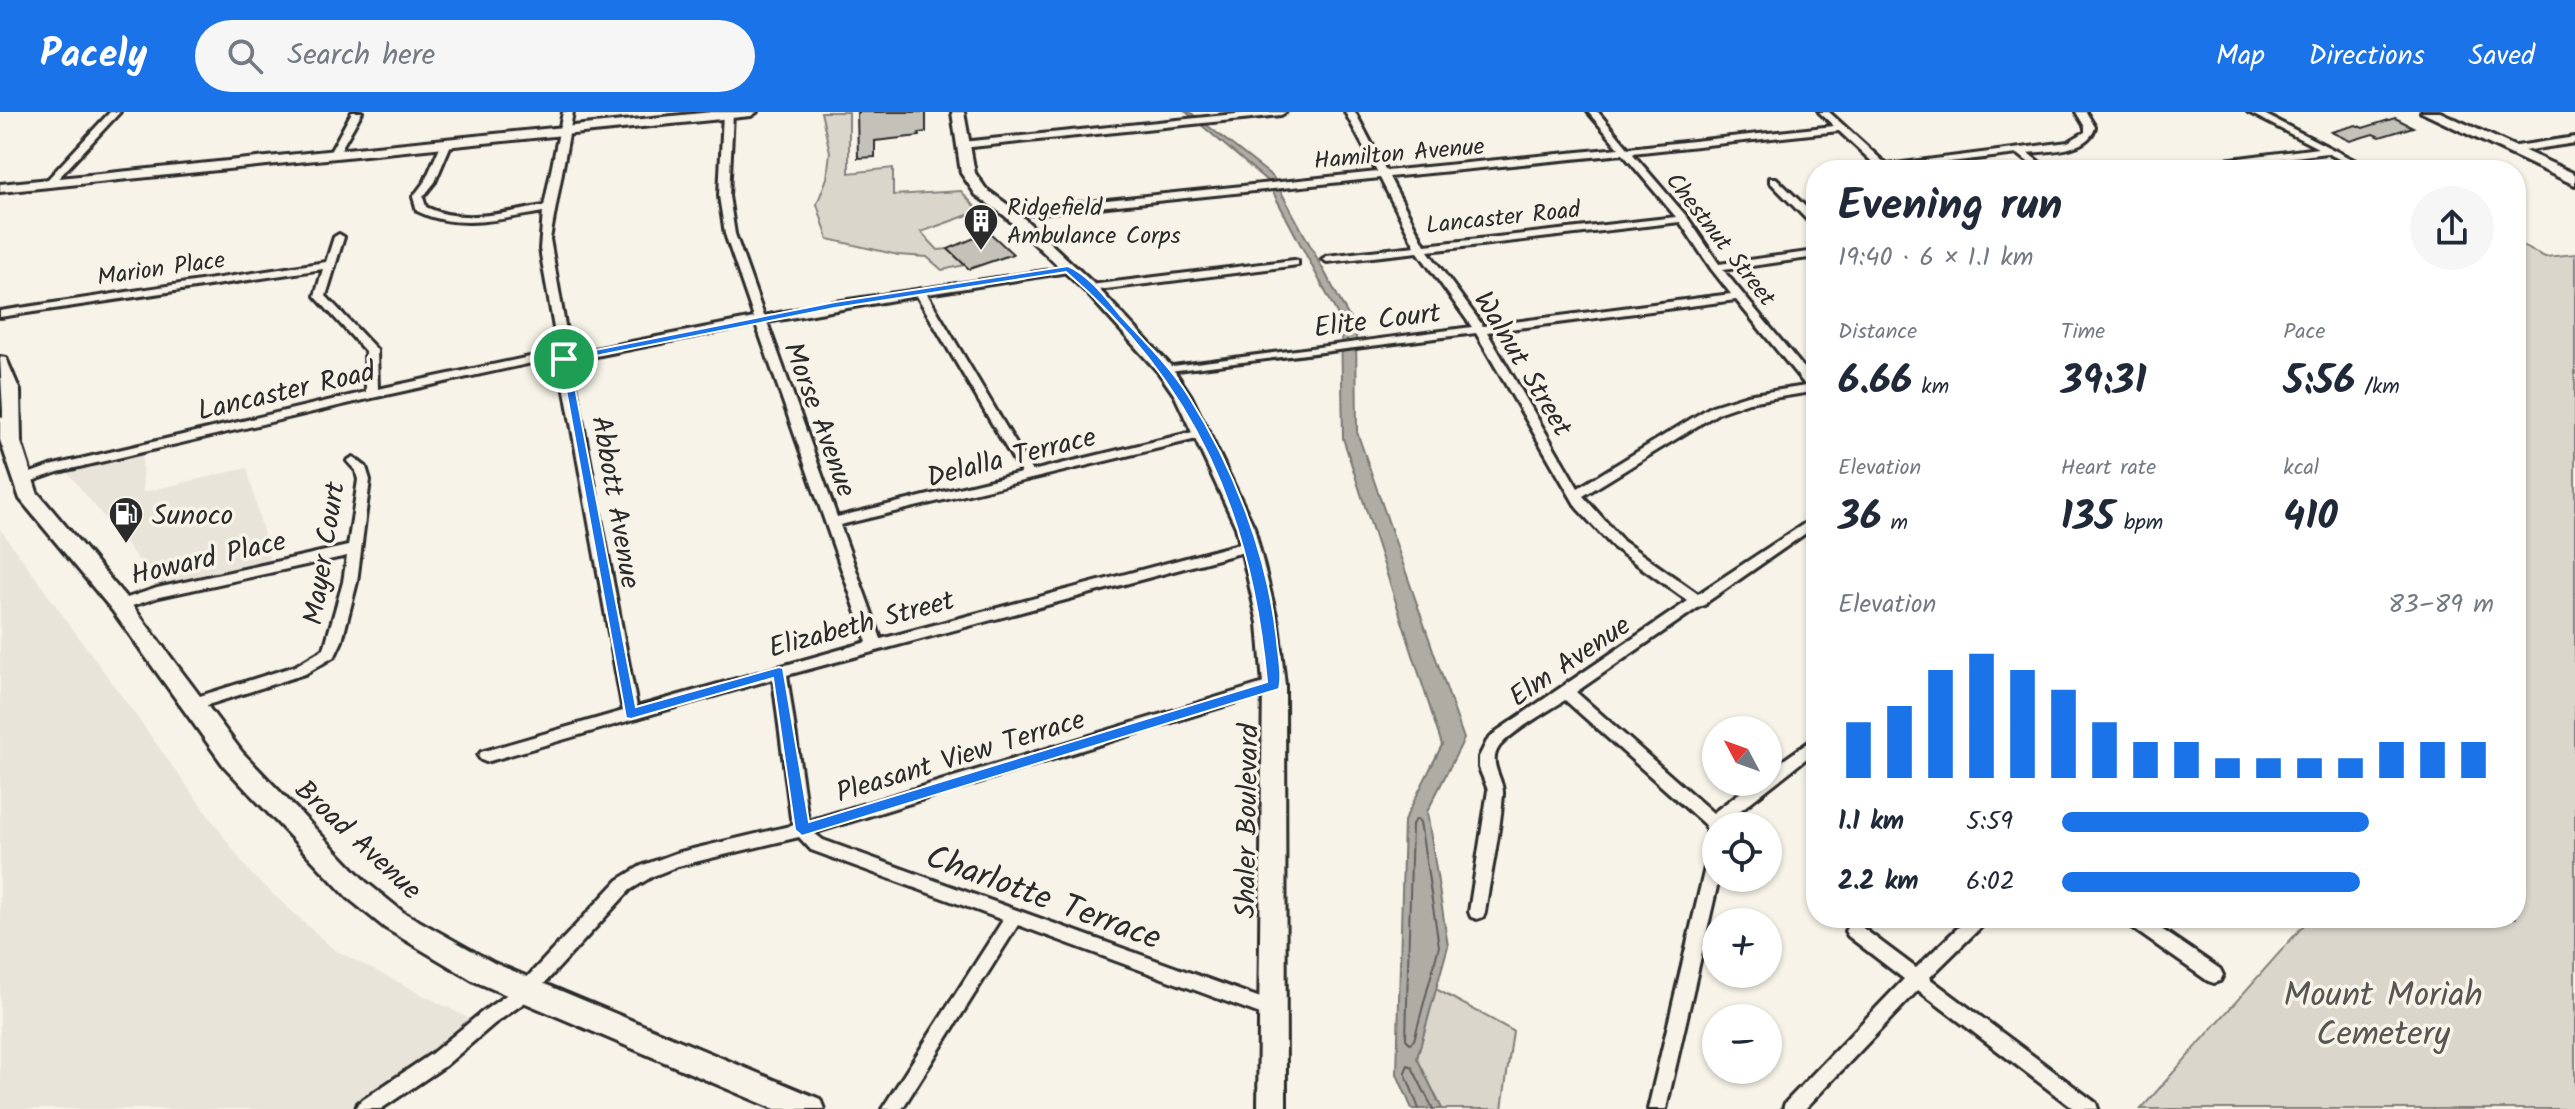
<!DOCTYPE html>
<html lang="en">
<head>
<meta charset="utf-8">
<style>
	:root { --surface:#fff; --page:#f6f6f7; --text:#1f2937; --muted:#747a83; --accent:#1a73e8 }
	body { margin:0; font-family:Kalam,sans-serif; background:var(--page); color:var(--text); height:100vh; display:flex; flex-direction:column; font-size:30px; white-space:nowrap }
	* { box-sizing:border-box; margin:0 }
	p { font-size:26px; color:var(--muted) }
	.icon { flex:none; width:44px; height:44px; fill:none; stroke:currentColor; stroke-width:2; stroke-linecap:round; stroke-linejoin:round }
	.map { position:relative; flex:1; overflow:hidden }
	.panel { position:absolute; left:1806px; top:48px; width:720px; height:768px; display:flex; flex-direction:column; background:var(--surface); border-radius:32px; box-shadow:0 2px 6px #0004 }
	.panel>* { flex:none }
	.needle { width:52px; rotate:311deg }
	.tools { position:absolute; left:1702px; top:604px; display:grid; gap:16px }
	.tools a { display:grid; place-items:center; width:80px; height:80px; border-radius:50%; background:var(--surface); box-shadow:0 2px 6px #0004; font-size:40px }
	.pin { position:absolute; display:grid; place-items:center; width:68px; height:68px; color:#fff; margin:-34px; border:4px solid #fff; border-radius:50%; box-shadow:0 2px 8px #0007 }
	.round { display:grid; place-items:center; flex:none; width:84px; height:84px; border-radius:42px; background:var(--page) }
	.head { display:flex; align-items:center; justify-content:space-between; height:136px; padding:0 32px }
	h1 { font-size:44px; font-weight:700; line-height:60px }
	.stats { display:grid; grid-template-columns:repeat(3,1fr); gap:12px; height:136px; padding:8px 32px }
	.stats div { display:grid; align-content:center }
	.stats b { font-size:40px; font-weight:700 }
	.stats small { font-size:22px; font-weight:400 }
	.stats p { font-size:22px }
	.chart { height:224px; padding:16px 32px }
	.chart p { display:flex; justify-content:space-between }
	.chart svg { width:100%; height:144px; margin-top:8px; stroke:var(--accent); stroke-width:6 }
	ul { padding:0 32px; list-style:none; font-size:26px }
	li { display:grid; grid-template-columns:128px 96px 1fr; align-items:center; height:60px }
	li i { height:20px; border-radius:10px; background:var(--accent) }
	header { display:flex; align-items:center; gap:48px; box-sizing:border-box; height:112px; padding:0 40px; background:var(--accent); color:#fff }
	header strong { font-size:38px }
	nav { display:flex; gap:44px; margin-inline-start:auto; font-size:28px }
	.search { width:560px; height:72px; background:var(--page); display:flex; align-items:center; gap:20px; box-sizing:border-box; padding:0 28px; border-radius:44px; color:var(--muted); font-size:30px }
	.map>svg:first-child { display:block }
	.built { fill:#e8e4da }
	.green { fill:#dad6cc; stroke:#82807c; stroke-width:2 }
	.water { fill:#afaca4; stroke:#7a7874; stroke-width:2 }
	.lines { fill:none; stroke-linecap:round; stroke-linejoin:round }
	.shore { stroke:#605f5b; stroke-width:2 }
	.building { fill:#c4c1b9; stroke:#2b2b2b; stroke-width:2 }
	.street-casing { stroke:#2b2b2b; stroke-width:6 }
	.secondary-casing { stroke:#2b2b2b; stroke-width:6 }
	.primary-casing { stroke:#2b2b2b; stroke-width:6 }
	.street { fill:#f7f3e8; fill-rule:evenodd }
	.secondary { fill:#f7f3e8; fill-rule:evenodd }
	.primary { fill:#f7f3e8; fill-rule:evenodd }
	.route { fill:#1a73e8; stroke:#fff; stroke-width:2; fill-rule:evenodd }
	.labels { text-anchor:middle; stroke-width:7; stroke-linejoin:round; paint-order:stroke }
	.far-street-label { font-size:24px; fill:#2b2b2b; stroke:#f7f3e8 }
	.far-poi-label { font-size:24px; fill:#2b2b2b; stroke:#f7f3e8; text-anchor:start }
	.street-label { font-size:28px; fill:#2b2b2b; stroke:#f7f3e8 }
	.poi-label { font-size:28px; fill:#2b2b2b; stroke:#f7f3e8; text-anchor:start }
	.near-street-label { font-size:34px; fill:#2b2b2b; stroke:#f7f3e8 }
	.near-park-label { font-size:34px; fill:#575653; stroke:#f7f3e8 }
</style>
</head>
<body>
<header>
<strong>Pacely</strong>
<div class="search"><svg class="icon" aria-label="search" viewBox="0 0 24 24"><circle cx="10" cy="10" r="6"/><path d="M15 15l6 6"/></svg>Search here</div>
<nav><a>Map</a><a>Directions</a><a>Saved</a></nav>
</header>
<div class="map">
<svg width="2575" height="997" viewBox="0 0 2575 997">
	<rect width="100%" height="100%" fill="#f7f3e8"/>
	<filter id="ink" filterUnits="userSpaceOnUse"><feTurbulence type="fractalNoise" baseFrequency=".0125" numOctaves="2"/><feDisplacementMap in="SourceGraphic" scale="16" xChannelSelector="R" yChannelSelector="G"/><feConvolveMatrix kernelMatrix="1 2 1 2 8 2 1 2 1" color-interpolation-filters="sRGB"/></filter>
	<g filter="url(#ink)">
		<g class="built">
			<polygon points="142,336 143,380 247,356 272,456 166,482 69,362 68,353"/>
			<polygon points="0,417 251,762 333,837 476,910 371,979 382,997 0,997"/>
		</g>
		<g class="green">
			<polygon points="821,0 849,0 849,61 893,56 893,83 961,79 979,99 921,120 938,138 948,137 965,153 942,158 927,145 898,143 828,127 817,92 827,66 830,40"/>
			<polygon points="2516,131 2545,145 2575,142 2575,997 2141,997 2310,806 2516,806"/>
			<polygon points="1436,877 1513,919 1502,997 1442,997 1417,946"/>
		</g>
		<polygon class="water" points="1186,0 1190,0 1273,65 1356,218 1357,320 1464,627 1427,700 1448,834 1417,946 1442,997 1412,997 1397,962 1404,709 1442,633 1343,326 1341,209 1267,69"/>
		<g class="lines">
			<g class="shore">
				<polygon points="1417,707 1420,710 1439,834 1414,928 1410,931 1406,927 1412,712"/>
				<polyline points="1419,997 1405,960 1408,953 1412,955 1433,997"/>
			</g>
		</g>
		<g class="building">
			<polygon points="857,0 926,0 926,20 919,21 920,24 875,29 875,45 858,46"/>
			<polygon points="2395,6 2413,15 2380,25 2373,22 2350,29 2331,20 2356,13 2363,16"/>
			<polygon points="989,120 1013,142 969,157 948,137"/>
		</g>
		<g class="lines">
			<defs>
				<g id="street">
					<polygon points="110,0 120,0 53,72 47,72 47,68"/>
					<polygon points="352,0 362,0 338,42 332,42 330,40"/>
					<path d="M 563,0 L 573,0 L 550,127 L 570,242 L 754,206 L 725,122 L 719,84 L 723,0 L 733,0 L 729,84 L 735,122 L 764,204 L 835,190 L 1072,155 L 1073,157 L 1068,160 L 927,182 L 1032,359 L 1201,318 L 1205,319 L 1207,322 L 1205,325 L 840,413 L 881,527 L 1250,429 L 1255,431 L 1257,434 L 1255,437 L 787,563 L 808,709 L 1274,568 L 1279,569 L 1281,573 L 1279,577 L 814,721 L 823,728 L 1277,892 L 1280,898 L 1277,904 L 1271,906 L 1018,813 L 902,997 L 882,997 L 1003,808 L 811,738 L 799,725 L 678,754 L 653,764 L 630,778 L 531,886 L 494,912 L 445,954 L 381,997 L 356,997 L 358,991 L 431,942 L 482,900 L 519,874 L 618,768 L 641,754 L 676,741 L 794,713 L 791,706 L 773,567 L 486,650 L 481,648 L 478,644 L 481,640 L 623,599 L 559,245 L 372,286 L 58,360 L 21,373 L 17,372 L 15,369 L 17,366 L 50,354 L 366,280 L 365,239 L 315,184 L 323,157 L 0,205 L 0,199 L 326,150 L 334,125 L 339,122 L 344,125 L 326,184 L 377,238 L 378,277 L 558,239 L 540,137 L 543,100 C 501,107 457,119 417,99 L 413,85 L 425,69 L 442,30 L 447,27 L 452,30 L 435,70 L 423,85 L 426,95 C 462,113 506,100 544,94 ZM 917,184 L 1021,361 L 837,405 L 767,210 ZM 756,212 L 867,530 L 637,595 L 571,249 Z"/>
					<polygon points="1255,0 1286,0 1281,3 962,36 957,33 962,30"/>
					<path d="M 1345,0 L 1355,0 L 1386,59 L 1619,36 L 1588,0 L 1598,0 L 1628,36 L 1834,14 L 1819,0 L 1829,0 L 1887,53 L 2068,30 L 2085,20 L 2085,15 L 2076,0 L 2086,0 L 2095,15 C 2089,40 2048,39 2028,41 L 2049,58 L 2038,58 L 2018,42 L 1881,58 L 1839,19 L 1632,41 L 1687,105 L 1719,152 L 1816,139 L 1816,145 L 1723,158 L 1816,271 L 1816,283 L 1811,280 L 1749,290 L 1720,300 L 1583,384 L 1623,429 L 1698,482 L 1816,404 L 1816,414 L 1707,490 L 1705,493 L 1699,495 L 1576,580 L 1713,701 L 1754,670 L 1768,670 L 1768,659 L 1816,625 L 1816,639 L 1724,711 L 1725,714 L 1716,714 L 1715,726 L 1709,724 L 1705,713 L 1565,588 C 1548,599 1511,620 1499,635 C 1487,652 1504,666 1503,682 C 1500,722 1491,761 1485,800 L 1483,805 L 1477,807 L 1471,805 L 1469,800 L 1488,678 L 1479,656 L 1479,645 L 1487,629 L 1497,619 L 1688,489 L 1613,435 L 1577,396 L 1476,221 L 1161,260 L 1159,258 L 1165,255 L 1472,215 L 1418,140 L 1327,150 L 1322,147 L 1327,144 L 1415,134 L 1380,66 L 1010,104 L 1005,101 L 1010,98 L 1377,60 ZM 1623,42 L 1676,105 L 1425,133 L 1389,65 ZM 1680,110 L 1712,158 L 1731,182 L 1483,214 L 1428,139 ZM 1736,188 L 1806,274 L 1747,283 L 1712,294 L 1578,376 L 1487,220 Z"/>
					<polygon points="2248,0 2260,0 2373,58 2361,58 2327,41 2191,58 2163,58 2168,55 2318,36"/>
					<polygon points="2575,25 2575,31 2510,41 2505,38 2510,35"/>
					<polygon points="1770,66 1776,66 1816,105 1816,114 1812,113 1770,70"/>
					<polygon points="1294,148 1298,149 1298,153 1090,179 1085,176 1090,173"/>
					<polygon points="353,345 366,355 370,368 357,470 342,529 335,544 305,562 192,598 187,596 185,592 187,588 295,554 324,537 343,470 347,444 159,485 120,498 113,493 115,490 157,476 348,434 358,368 356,359 347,349"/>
					<polygon points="1716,736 1716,766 1719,766 1666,997 1648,997 1708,743 1710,738"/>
					<polygon points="1968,806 1988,806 1985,811 1929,866 2096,991 2098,997 2074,997 1918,878 1805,997 1783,997 1785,991 1904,867 1848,824 1845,819 1848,814 1854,812 1860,814 1916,856"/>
					<polygon points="2122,806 2145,806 2220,857 2223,863 2220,869 2214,871 2208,869 2125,811"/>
				</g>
				<g id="secondary">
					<polygon points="712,0 757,0 751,4 0,80 0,72"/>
					<polygon points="952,0 964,0 975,61 986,77 1015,98 1095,173 1171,254 1191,284 1254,415 1278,511 1285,573 1286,997 1258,997 1263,573 1258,511 1236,415 1175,284 1159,261 1085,179 1005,104 976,83 961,61"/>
				</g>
				<g id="primary">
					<polygon points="2421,0 2440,0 2575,62 2575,73"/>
					<polygon points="0,245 6,246 20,279 21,330 37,380 128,488 242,640 366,770 403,800 494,851 820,987 824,997 775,997 474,869 385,816 348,786 224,654 112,498 20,387 0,328 0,305 3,306 3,299"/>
				</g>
			</defs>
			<use href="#street" class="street-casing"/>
			<use href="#secondary" class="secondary-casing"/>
			<use href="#primary" class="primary-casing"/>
			<use href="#street" class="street"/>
			<use href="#secondary" class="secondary"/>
			<use href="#primary" class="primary"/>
		</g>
	</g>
	<path class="route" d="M 1068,154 C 1089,163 1106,186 1121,204 C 1144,229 1170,254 1188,283 C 1234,356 1268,443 1277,529 C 1278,543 1283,563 1279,577 L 802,724 L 795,718 L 773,566 L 631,607 L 626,606 L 560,245 L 835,190 ZM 1066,160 C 1195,271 1252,404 1267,570 L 809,710 L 783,556 L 779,555 L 636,595 L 570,249 L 835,196 Z"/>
	<defs>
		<symbol id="building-pin" viewBox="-11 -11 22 30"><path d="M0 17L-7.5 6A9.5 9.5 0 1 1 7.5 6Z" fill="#2b2b2b" stroke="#f7f3e8"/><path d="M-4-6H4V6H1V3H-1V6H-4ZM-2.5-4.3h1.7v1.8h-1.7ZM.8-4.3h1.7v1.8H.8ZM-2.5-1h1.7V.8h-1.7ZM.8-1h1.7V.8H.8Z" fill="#fff"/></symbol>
		<symbol id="fuel-pin" viewBox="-11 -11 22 30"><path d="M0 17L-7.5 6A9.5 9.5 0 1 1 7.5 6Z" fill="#2b2b2b" stroke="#f7f3e8"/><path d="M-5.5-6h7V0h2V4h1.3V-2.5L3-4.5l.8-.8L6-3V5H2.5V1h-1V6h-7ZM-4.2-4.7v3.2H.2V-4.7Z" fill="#fff"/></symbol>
	</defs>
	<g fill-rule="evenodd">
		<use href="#building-pin" x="961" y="89" width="40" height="54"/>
		<use href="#fuel-pin" x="106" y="382" width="40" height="54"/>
	</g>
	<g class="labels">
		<g class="far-street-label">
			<text transform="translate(1399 41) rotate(-5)" y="8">Hamilton Avenue</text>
			<text transform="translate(1503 105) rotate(-6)" y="8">Lancaster Road</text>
			<text transform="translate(1721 127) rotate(52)" y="8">Chestnut Street</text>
			<text transform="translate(161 156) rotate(-8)" y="8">Marion Place</text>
		</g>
		<g class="far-poi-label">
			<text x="1007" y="103">Ridgefield<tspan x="1007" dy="28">Ambulance Corps</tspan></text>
		</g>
		<g class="street-label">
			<text transform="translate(1377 207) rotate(-7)" y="10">Elite Court</text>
			<text transform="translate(1524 251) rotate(59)" y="10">Walnut Street</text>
			<text transform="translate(286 278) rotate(-13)" y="10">Lancaster Road</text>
			<text transform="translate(821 307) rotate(70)" y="10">Morse Avenue</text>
			<text transform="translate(1011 344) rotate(-14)" y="10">Delalla Terrace</text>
			<text transform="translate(617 390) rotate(80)" y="10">Abbott Avenue</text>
			<text transform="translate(323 441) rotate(-81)" y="10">Mayer Court</text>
			<text transform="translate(208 445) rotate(-13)" y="10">Howard Place</text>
			<text transform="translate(861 511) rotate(-15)" y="10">Elizabeth Street</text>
			<text transform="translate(1569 548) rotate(-34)" y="10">Elm Avenue</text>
			<text transform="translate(960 643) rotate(-17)" y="10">Pleasant View Terrace</text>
			<text transform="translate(1246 709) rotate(-89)" y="10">Shaler Boulevard</text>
			<text transform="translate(359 727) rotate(43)" y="10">Broad Avenue</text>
		</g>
		<g class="poi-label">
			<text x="152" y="412">Sunoco</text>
		</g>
		<g class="near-street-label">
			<text transform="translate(1044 784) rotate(20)" y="12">Charlotte Terrace</text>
		</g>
		<g class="near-park-label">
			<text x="2383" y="894">Mount Moriah<tspan x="2383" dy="39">Cemetery</tspan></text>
		</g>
	</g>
</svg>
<div class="tools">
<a><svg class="needle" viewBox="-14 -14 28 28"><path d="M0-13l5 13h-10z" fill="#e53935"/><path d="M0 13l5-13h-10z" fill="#747a83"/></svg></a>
<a><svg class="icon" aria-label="locate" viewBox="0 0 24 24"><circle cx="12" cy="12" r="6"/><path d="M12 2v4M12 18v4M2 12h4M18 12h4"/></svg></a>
<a>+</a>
<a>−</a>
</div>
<div class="pin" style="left:564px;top:247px;background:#1e9e55"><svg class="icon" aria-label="arrive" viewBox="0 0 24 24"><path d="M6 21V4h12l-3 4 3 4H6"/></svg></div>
<section class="panel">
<div class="head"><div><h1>Evening run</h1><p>19:40 · 6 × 1.1 km</p></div><a class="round"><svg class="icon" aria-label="share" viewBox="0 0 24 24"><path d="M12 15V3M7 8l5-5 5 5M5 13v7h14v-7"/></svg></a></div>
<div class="stats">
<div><p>Distance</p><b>6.66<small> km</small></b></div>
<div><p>Time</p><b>39:31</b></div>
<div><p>Pace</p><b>5:56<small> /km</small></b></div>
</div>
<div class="stats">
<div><p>Elevation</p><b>36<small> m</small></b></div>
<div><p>Heart rate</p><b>135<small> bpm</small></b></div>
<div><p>kcal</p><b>410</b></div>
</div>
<div class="chart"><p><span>Elevation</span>83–89 m</p>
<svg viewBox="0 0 160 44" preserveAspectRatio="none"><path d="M5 44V27M15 44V22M25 44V11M35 44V6M45 44V11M55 44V17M65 44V27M75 44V33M85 44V33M95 44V38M105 44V38M115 44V38M125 44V38M135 44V33M145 44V33M155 44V33"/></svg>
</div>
<ul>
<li><b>1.1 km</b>5:59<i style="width:71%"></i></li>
<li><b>2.2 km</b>6:02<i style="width:69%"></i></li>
</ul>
</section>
</div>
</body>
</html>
